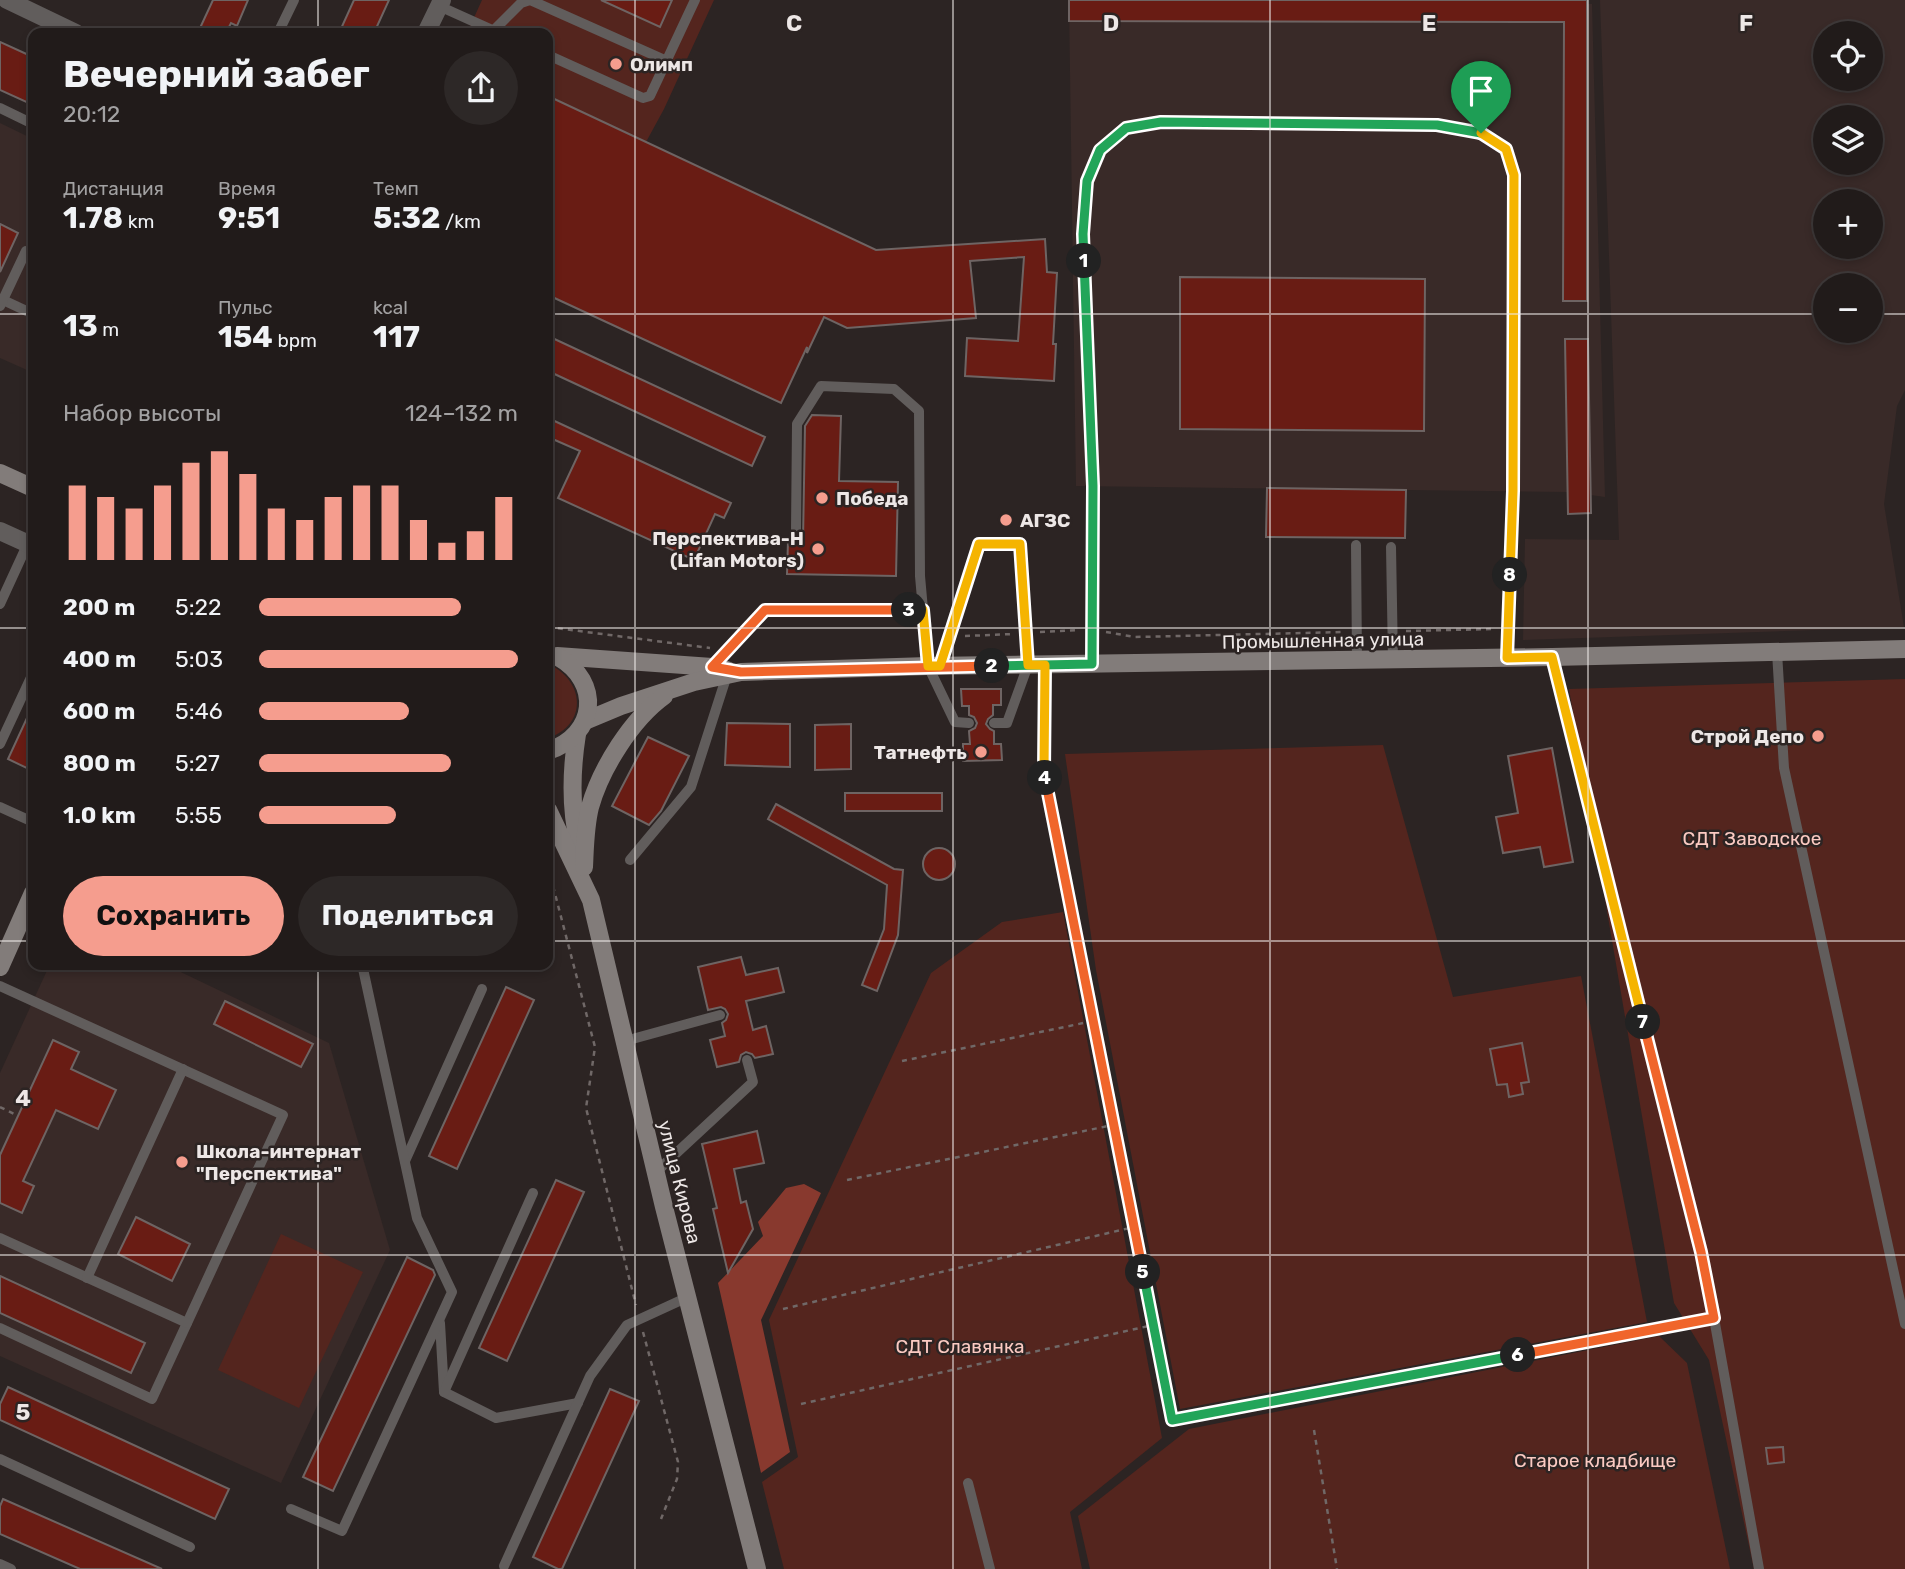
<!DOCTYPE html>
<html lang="ru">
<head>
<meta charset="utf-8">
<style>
	:root { --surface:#211b1a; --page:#2d2827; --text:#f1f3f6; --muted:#a2a1a2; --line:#3e3939; --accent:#f59d8e }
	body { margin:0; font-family:Rubik,sans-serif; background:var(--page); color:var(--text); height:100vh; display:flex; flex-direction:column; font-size:26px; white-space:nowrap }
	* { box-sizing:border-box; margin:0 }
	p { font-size:23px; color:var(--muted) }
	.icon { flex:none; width:38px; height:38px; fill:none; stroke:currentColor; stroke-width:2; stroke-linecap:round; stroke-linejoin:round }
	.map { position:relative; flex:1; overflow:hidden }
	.side { position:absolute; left:28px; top:28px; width:525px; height:942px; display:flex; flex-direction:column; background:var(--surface); border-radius:14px; box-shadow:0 4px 10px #0003,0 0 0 2px var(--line) }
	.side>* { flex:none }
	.controls { position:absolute; left:1813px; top:21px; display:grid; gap:14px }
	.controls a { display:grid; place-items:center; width:70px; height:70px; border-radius:50%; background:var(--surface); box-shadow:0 4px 10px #0003,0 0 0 2px var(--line); font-size:35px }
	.pin { position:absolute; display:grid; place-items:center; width:60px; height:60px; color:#fff; margin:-72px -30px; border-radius:50% 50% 50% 0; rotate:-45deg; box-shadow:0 0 7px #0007 }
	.pin .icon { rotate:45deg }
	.km { position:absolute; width:35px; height:35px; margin:-18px; border-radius:50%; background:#222; color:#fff; font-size:19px; line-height:35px; text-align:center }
	.round { display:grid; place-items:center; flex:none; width:74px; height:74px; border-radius:37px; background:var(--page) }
	.summary { display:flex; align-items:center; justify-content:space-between; height:119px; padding:0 35px }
	h1 { font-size:38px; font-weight:700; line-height:52px }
	.metrics { display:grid; grid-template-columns:repeat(3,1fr); gap:10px; height:119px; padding:7px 35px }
	.metrics div { display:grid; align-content:center }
	.metrics b { font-size:30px; font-weight:700 }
	.metrics small { font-size:19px; font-weight:400 }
	.metrics p { font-size:19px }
	.chart { height:196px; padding:14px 35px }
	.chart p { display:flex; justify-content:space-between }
	.chart svg { width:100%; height:126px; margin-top:7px; stroke:var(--accent); stroke-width:6 }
	.primary-button { display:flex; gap:14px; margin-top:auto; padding:14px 35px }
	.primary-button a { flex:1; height:80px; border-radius:42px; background:var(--accent); color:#111; font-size:28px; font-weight:700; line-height:80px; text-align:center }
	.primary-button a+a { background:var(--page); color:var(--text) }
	ul { padding:0 35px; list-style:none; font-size:23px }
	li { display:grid; grid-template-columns:112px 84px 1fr; align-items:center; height:52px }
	li i { height:18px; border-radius:9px; background:var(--accent) }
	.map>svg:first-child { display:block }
	.built { fill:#392a28; fill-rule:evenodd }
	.green { fill:#54251e }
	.forest { fill:#88392e }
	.building { fill:#691c14; stroke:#6e6463; stroke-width:2 }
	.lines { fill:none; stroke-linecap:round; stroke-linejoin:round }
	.path { stroke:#706867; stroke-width:2.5; stroke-dasharray:5 5; stroke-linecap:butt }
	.service { stroke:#615d5c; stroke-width:10 }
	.minor { stroke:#615d5c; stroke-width:18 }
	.secondary { stroke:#827c7a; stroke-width:18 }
	.split-1-casing { stroke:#fff; stroke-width:14 }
	.split-2-casing { stroke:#fff; stroke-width:14 }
	.split-3-casing { stroke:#fff; stroke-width:14 }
	.split-4-casing { stroke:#fff; stroke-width:14 }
	.split-5-casing { stroke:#fff; stroke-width:14 }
	.split-6-casing { stroke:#fff; stroke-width:14 }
	.split-7-casing { stroke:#fff; stroke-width:14 }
	.split-8-casing { stroke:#fff; stroke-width:14 }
	.split-9-casing { stroke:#fff; stroke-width:14 }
	.split-1 { stroke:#22a559; stroke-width:9 }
	.split-2 { stroke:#22a559; stroke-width:9 }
	.split-3 { stroke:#f0652b; stroke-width:9 }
	.split-4 { stroke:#f5b400; stroke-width:9 }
	.split-5 { stroke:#f0652b; stroke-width:9 }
	.split-6 { stroke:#22a559; stroke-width:9 }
	.split-7 { stroke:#f0652b; stroke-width:9 }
	.split-8 { stroke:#f5b400; stroke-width:9 }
	.split-9 { stroke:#f5b400; stroke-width:9 }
	.grid { fill:none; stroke:#ede7e6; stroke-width:2; stroke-opacity:0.55 }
	.poi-dot { fill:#f59d8e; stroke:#2c2423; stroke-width:2.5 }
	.labels { text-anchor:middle; stroke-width:5; stroke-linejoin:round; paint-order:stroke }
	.poi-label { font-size:19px; font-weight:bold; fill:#ede7e6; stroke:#2c2423; text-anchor:start }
	.street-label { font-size:19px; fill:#ede7e6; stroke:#2c2423 }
	.park-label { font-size:19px; fill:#fbcac2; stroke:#2c2423 }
	.grid-label { font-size:23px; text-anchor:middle; font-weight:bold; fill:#ede7e6; stroke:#2c2423; stroke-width:5; stroke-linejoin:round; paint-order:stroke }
</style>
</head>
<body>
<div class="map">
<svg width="1905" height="1569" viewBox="0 0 1905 1569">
	<rect width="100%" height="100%" fill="#2c2423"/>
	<g class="built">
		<path d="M 1600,0 L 1905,0 L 1905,390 L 1897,406 L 1884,504 L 1904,627 L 1523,640 L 1525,539 L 1619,540 ZM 1825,33 L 1871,33 L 1871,79 L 1825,79 ZM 1825,117 L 1871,117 L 1871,163 L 1825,163 ZM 1871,201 L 1871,247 L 1825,247 L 1825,201 ZM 1825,285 L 1871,285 L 1871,331 L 1825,331 Z"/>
		<polygon points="1069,2 1592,4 1605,497 1568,492 1076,486"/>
		<polygon points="0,123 33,139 33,356 27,370 0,358"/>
		<polygon points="50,964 164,964 329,1043 390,1250 281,1483 0,1356 0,1073"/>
	</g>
	<g class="green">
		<polygon points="482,0 714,0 664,109 646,142 548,96 548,33 467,33"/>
		<path d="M 548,664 C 585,680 588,725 548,738 Z"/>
		<polygon points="1905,679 1905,1569 1754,1569 1709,1360 1674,1303 1569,689"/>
		<polygon points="1383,745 1453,997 1581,976 1647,1322 1180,1409 1096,970 1065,754"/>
		<polygon points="1063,912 1162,1438 1070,1512 1082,1569 784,1569 762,1482 798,1457 769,1320 931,973 1002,922"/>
		<polygon points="281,1234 363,1272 299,1408 218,1370"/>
		<polygon points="1659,1336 1687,1363 1730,1569 1090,1569 1078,1516 1189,1429"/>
	</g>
	<polygon class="forest" points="804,1184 821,1193 761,1320 790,1452 761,1473 718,1283 763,1236 758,1222 786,1188"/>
	<g class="building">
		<polygon points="213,0 248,0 237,26 231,23 226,33 212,33 200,28"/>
		<polygon points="354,0 389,0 374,33 339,33"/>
		<polygon points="601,0 672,0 660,27"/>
		<polygon points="1069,0 1587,0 1587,301 1563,301 1564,22 1069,21"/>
		<polygon points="0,42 33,57 33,105 0,90"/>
		<polygon points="548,96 876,250 1045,239 1047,272 1057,273 1053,344 1056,344 1054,381 965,376 967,338 1018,341 1024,257 970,261 976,318 847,328 824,317 807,353 807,347 781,403 548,295"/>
		<polygon points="0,224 18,233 0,272"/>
		<polygon points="1180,277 1425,279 1424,431 1180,429"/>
		<polygon points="548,336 765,437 752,466 548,371"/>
		<polygon points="1565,339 1588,339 1591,513 1568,514"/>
		<polygon points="812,415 841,416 839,481 898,482 896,576 787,574 788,541 803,541 805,426"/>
		<polygon points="548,418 731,503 724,518 715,514 694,560 558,498 580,451 548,437"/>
		<polygon points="1267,488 1406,490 1405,538 1266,537"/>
		<polygon points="961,689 1001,689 1001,705 993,705 993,715 988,719 986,724 990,729 994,731 994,744 1001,744 1002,760 963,761 963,744 970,744 969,731 975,728 977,723 974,717 969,715 969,706 962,706"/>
		<polygon points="33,705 33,771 8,759"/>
		<polygon points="727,723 790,724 790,767 725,765"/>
		<polygon points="851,724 851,769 815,770 815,725"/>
		<polygon points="648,737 689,756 661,811 649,825 612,806"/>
		<polygon points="1552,748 1573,862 1544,867 1540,847 1503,853 1496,817 1518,813 1508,756"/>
		<rect x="845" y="793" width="97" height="18"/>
		<polygon points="776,804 894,869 903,870 898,935 877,991 862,985 884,929 887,885 768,819"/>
		<circle cx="939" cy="864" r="16"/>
		<polygon points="741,957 746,975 778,968 784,992 746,1001 753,1030 766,1026 773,1054 755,1058 752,1054 746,1052 741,1055 739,1062 717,1067 710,1040 725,1036 722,1023 726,1020 728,1014 725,1009 721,1007 708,1010 698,967"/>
		<polygon points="506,987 534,1000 457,1169 429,1156"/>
		<polygon points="225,1001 313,1044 301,1067 214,1024"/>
		<polygon points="53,1040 79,1052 71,1069 116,1090 98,1129 56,1110 23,1181 34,1186 22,1213 0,1203 0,1155"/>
		<polygon points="1522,1043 1529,1082 1521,1083 1523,1094 1509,1097 1507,1084 1497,1085 1490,1049"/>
		<polygon points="757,1131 764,1163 734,1169 741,1203 746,1201 753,1229 728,1273 713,1209 717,1208 702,1144"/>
		<polygon points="556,1180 584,1192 507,1361 479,1348"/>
		<polygon points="136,1217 190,1244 172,1281 118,1254"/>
		<polygon points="407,1257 433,1270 435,1275 333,1491 303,1477"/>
		<polygon points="0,1276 145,1343 131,1373 0,1313"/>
		<polygon points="8,1387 229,1489 215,1519 0,1420 0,1404"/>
		<polygon points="610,1389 639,1401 562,1569 558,1569 533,1557"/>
		<polygon points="1783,1447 1784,1462 1768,1464 1766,1448"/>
		<polygon points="3,1499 162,1569 80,1569 0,1534 0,1506"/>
	</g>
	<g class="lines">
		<g class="path">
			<polyline points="548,627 710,648"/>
			<polyline points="1406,631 1494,629"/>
			<polyline points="1040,632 1078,630"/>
			<polyline points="1106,632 1135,637 1344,632"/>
			<polyline points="965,636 1014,634"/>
			<polyline points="1557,675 1701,1252 1711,1305"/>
			<polyline points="1045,682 1044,771 1172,1420 1700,1321"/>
			<polyline points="548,867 595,1047 586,1108 636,1305"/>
			<polyline points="902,1061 1093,1021"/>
			<polyline points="0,1107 18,1116"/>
			<polyline points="847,1180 1113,1125"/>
			<polyline points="783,1309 1134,1227"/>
			<polyline points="643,1332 678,1462 677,1479 661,1519"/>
			<polyline points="801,1404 1153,1325"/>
			<polyline points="1314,1430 1337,1569"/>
		</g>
		<g class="service">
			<polyline points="439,6 499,33"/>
			<polyline points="493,31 521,3 530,0 667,61"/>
			<polyline points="278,33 294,0"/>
			<polyline points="548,55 643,98 650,96 695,0"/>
			<polyline points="0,108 33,124"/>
			<polyline points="3,300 33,314"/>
			<polyline points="0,306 26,251"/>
			<polyline points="796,531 797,424 821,386 894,389 919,411 920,576 928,666 955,722 969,723"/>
			<polyline points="1356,545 1357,661"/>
			<polyline points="1391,547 1393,660"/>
			<polyline points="0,604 28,543"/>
			<polyline points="1777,652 1784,768 1905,1324"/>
			<polyline points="1092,664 1093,486 1083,234 1087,181 1100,150 1126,128 1161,122 1436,125 1481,133 1505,149 1514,175 1513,491 1507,658"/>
			<polyline points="940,666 979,544 1020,544 1028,665 1007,723 994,723"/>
			<polyline points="712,667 765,610 923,610"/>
			<polyline points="0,744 33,673"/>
			<polyline points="0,807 33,822"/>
			<polyline points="630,860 691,787 727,675"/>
			<polyline points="0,986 283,1115 152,1399 0,1328"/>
			<polyline points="625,1041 720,1015"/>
			<polyline points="405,1161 482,989"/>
			<polyline points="656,1172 753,1082 747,1060"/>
			<polyline points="0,1238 187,1323"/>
			<polyline points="87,1278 183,1069"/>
			<polyline points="1714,1318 1759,1569"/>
			<polyline points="440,1323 444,1392 496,1418 578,1403"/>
			<polyline points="444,1392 533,1193"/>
			<polyline points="0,1459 190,1547"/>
			<polyline points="968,1483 990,1569"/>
			<polyline points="291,1509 342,1531 452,1292 417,1218 362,964"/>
			<polyline points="0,1564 11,1569"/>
			<polyline points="504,1566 590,1376 627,1325 688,1297"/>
		</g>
		<g class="minor">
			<polyline points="7,0 76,33"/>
			<polyline points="426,33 442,0"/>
			<polyline points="0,531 33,546"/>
		</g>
		<g class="secondary">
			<polyline points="0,473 33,488"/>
			<polyline points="557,656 712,667 727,670"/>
			<polyline points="585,721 621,706 694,682 741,672 928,666 1552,657 1905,649"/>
			<path d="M 577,734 C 571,772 570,808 579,845"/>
			<path d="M 548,751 C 597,735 602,682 558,657"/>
			<polyline points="548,810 591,900 664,1207 757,1569"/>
			<path d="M 584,867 C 585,847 585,827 590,807 C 601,768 632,719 664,696"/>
			<polyline points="0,967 33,893"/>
		</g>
	</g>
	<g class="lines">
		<defs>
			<polyline id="split-1" points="1084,261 1083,234 1087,181 1100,150 1126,128 1161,122 1437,125 1481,133"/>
			<polyline id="split-2" points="992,666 1092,664 1093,486 1084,261"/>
			<polyline id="split-3" points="909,610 765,610 712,667 741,672 992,666"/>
			<polyline id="split-4" points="909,610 923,610 928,666 940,666 979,544 1020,544 1028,665 1045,665 1044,771 1045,778"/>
			<polyline id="split-5" points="1045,778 1143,1272"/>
			<polyline id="split-6" points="1143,1272 1172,1420 1518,1355"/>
			<polyline id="split-7" points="1518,1355 1714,1318 1701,1252 1643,1022"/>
			<polyline id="split-8" points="1510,575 1507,658 1552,657 1643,1022"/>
			<polyline id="split-9" points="1481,133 1506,149 1514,175 1513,491 1510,575"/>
		</defs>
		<use href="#split-1" class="split-1-casing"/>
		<use href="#split-2" class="split-2-casing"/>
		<use href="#split-3" class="split-3-casing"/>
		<use href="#split-4" class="split-4-casing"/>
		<use href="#split-5" class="split-5-casing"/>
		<use href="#split-6" class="split-6-casing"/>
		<use href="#split-7" class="split-7-casing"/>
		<use href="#split-8" class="split-8-casing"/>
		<use href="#split-9" class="split-9-casing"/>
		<use href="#split-1" class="split-1"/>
		<use href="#split-2" class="split-2"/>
		<use href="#split-3" class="split-3"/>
		<use href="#split-4" class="split-4"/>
		<use href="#split-5" class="split-5"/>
		<use href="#split-6" class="split-6"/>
		<use href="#split-7" class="split-7"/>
		<use href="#split-8" class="split-8"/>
		<use href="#split-9" class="split-9"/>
	</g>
	<path class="grid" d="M 318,0 L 318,33M 635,0 L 635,1569M 953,0 L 953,1569M 1270,0 L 1270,1569M 1588,0 L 1588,1569M 0,314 L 33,314M 548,314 L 1825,314M 1871,314 L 1905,314M 0,628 L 33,628M 548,628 L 1905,628M 0,941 L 33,941M 548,941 L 1905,941M 318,964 L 318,1569M 0,1255 L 1905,1255"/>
	<g class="poi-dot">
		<circle cx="616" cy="64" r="7"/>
		<circle cx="822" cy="498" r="7"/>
		<circle cx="1006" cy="520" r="7"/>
		<circle cx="818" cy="549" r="7"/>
		<circle cx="1818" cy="736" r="7"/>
		<circle cx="981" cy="752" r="7"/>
		<circle cx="182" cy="1162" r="7"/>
	</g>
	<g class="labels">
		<g class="poi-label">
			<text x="630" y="71">Олимп</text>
			<text x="836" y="505">Победа</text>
			<text x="1020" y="527">АГЗС</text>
			<text x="804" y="545" text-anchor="end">Перспектива-Н<tspan x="804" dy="22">(Lifan Motors)</tspan></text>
			<text x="1804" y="743" text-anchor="end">Строй Депо</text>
			<text x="967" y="759" text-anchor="end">Татнефть</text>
			<text x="196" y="1158">Школа-интернат<tspan x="196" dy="22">"Перспектива"</tspan></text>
		</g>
		<g class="street-label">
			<text transform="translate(1323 640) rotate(-1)" y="7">Промышленная улица</text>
			<text transform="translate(680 1182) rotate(76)" y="7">улица Кирова</text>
		</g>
		<g class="park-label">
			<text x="1752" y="845">СДТ Заводское</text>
			<text x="960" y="1353">СДТ Славянка</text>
			<text x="1595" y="1467">Старое кладбище</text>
		</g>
	</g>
	<g class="grid-label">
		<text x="794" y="31">C</text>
		<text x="1111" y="31">D</text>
		<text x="1429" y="31">E</text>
		<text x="1746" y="31">F</text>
		<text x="23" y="1106">4</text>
		<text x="23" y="1420">5</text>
	</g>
</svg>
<div class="controls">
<a><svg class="icon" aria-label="locate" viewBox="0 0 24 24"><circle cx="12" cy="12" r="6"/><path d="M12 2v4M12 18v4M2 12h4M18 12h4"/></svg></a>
<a><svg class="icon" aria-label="layers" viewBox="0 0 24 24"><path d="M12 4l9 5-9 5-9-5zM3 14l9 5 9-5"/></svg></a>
<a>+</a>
<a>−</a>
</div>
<div class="pin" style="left:1481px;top:133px;background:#1e9e55"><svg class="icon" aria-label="arrive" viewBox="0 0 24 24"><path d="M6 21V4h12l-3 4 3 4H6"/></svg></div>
<b class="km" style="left:1084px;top:261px">1</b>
<b class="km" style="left:992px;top:666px">2</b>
<b class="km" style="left:909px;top:610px">3</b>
<b class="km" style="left:1045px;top:778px">4</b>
<b class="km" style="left:1143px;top:1272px">5</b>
<b class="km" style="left:1518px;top:1355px">6</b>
<b class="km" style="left:1643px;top:1022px">7</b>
<b class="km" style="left:1510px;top:575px">8</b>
<section class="side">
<div class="summary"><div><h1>Вечерний забег</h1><p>20:12</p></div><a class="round"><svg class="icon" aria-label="share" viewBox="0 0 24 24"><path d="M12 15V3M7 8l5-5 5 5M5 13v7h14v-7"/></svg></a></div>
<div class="metrics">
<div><p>Дистанция</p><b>1.78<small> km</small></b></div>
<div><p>Время</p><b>9:51</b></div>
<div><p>Темп</p><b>5:32<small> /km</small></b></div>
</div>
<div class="metrics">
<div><b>13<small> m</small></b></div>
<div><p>Пульс</p><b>154<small> bpm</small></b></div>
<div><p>kcal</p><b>117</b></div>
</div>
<div class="chart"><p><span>Набор высоты</span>124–132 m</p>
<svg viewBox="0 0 160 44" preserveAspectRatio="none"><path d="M5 44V18M15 44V22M25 44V26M35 44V18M45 44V10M55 44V6M65 44V14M75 44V26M85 44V30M95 44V22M105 44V18M115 44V18M125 44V30M135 44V38M145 44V34M155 44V22"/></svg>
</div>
<ul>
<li><b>200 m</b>5:22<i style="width:78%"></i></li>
<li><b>400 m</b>5:03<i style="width:100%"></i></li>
<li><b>600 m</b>5:46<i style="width:58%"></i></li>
<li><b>800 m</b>5:27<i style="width:74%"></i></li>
<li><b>1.0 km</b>5:55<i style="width:53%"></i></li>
</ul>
<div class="primary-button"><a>Сохранить</a><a>Поделиться</a></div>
</section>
</div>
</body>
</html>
